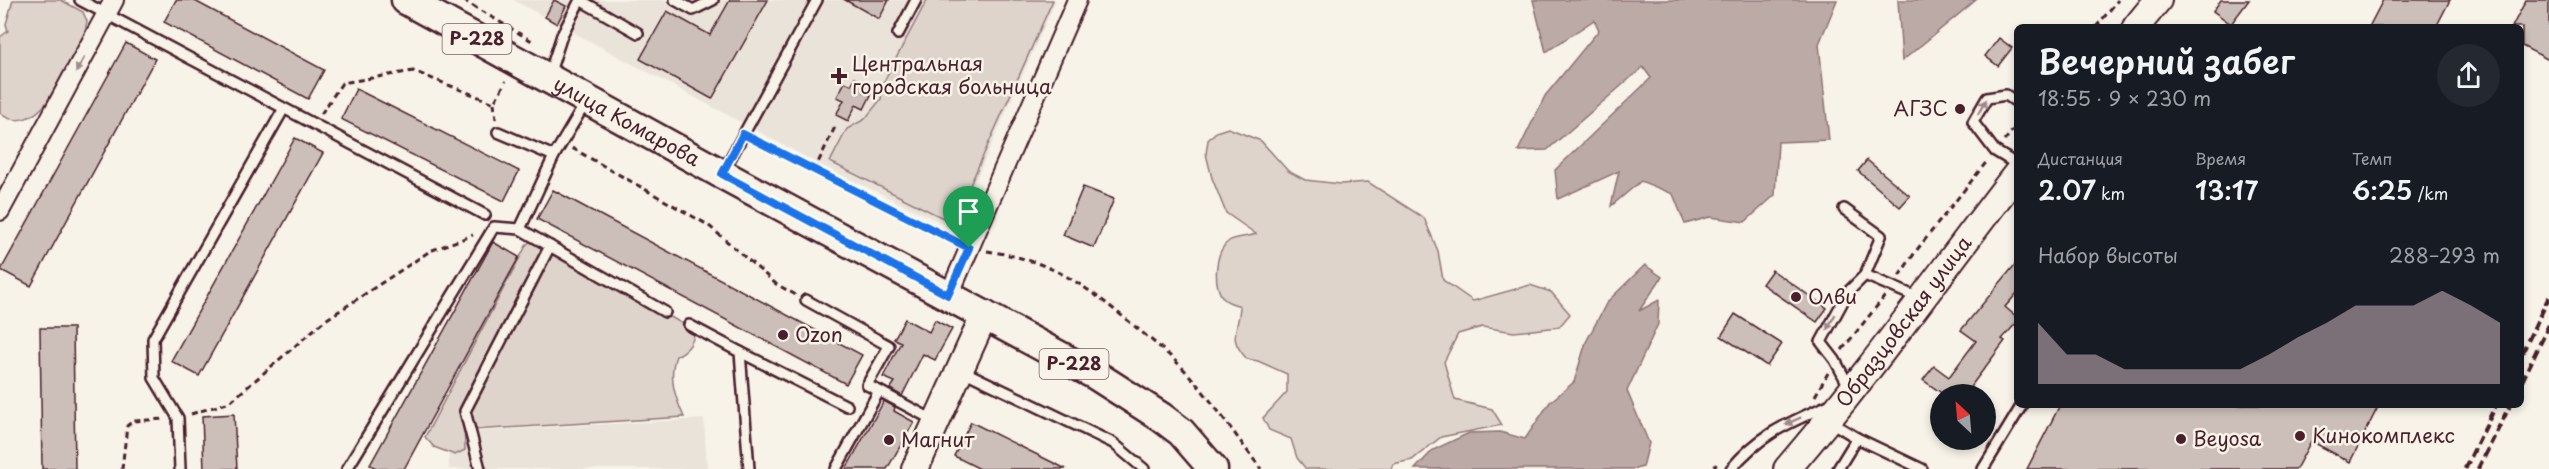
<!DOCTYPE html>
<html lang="ru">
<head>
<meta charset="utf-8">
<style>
	:root { --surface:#171b24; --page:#242831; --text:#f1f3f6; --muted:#9ea1a6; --accent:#a6949b }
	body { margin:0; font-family:"Playpen Sans",sans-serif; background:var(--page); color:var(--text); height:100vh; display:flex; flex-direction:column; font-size:22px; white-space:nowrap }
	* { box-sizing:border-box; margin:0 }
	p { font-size:20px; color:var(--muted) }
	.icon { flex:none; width:33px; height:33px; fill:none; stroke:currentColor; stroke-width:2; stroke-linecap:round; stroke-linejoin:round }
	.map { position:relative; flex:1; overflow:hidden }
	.side { position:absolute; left:2014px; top:24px; width:510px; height:384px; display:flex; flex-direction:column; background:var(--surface); border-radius:9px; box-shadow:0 3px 9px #0003 }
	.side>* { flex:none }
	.needle { width:39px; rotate:334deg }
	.buttons { position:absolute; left:1930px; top:384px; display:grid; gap:12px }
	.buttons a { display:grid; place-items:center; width:66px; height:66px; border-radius:50%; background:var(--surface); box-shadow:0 3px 9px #0003; font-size:30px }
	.pin { position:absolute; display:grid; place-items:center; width:51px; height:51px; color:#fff; margin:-62px -26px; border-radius:50% 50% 50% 0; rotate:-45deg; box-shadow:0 0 6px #0007 }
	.pin .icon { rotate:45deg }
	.round { display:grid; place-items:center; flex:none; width:63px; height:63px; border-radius:32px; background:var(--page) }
	.head { display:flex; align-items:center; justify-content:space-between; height:102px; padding:0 24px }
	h1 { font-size:33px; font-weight:600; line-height:45px }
	.stats { display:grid; grid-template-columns:repeat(3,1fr); gap:9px; height:102px; padding:6px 24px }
	.stats div { display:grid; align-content:center }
	.stats b { font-size:26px; font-weight:600 }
	.stats small { font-size:16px; font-weight:400 }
	.stats p { font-size:16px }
	.chart { height:168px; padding:12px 24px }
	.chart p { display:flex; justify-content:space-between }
	.chart svg { width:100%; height:108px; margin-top:6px; fill:var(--accent); opacity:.7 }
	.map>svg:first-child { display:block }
	.built { fill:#eae3da }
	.green { fill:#ded4cc; stroke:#947a7c; stroke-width:1.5 }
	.water { fill:#bcaaa7; stroke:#8e7275; stroke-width:1.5 }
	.building { fill:#ccbfb9; stroke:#4a1f2b; stroke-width:1.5 }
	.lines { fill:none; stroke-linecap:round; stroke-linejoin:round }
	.lane-casing { stroke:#4a1f2b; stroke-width:14 }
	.street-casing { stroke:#4a1f2b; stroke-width:22 }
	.secondary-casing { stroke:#4a1f2b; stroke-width:30 }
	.primary-casing { stroke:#4a1f2b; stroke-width:33 }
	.path { stroke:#4a1f2b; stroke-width:3; stroke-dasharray:6 4.5; stroke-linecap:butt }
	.lane { stroke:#f7f3e8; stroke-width:9 }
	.street { stroke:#f7f3e8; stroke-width:18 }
	.secondary { stroke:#f7f3e8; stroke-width:26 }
	.primary { stroke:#f7f3e8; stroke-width:28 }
	.rail { stroke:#4a1f2b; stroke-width:4.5; stroke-dasharray:9 4.5; stroke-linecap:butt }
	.oneway { fill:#a0898a }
	.route-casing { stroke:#fff; stroke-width:12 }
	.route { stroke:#1a73e8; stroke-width:8 }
	.poi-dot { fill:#4a1f2b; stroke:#f7f3e8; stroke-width:2 }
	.labels { text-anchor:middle; stroke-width:5; stroke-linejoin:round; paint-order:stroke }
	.shield { fill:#f7f3e8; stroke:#7e5f64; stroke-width:1.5 }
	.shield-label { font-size:18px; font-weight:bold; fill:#4a1f2b }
	.poi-label { font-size:20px; fill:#4a1f2b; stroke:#f7f3e8; text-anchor:start }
	.street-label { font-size:20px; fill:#4a1f2b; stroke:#f7f3e8 }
</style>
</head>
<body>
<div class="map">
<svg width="2549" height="469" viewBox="0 0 2549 469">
	<rect width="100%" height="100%" fill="#f7f3e8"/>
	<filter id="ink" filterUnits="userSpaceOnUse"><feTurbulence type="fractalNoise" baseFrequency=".0167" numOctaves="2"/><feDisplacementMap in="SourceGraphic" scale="12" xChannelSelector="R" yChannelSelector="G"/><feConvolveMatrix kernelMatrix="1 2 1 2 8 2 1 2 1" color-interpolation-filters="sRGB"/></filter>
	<g filter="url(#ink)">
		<g class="built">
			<polygon points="513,0 1056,0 954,229 817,163"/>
			<polygon points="704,419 707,469 449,469 448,433"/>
		</g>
		<g class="green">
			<path d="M 13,0 L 61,0 L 83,12 L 87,21 L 84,38 L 47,102 C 36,117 16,127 0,113 L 0,37 L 8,31 L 6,24 Z"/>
			<polygon points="927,0 1053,0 953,223 830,162 847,129 865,119 881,99 883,83"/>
			<path d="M 1228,128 L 1261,141 L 1288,171 L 1305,180 L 1341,184 L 1368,182 L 1424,218 L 1438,251 L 1443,280 L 1473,301 L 1530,285 L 1551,292 L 1570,314 L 1559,327 L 1514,332 L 1482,327 L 1458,334 L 1444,362 L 1455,400 L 1492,409 L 1502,425 L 1441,437 L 1412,460 L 1393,464 L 1391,469 L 1306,469 L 1297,458 L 1291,439 L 1269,430 L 1263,418 L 1287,392 L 1287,374 L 1258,361 L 1247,359 C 1226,336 1239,332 1240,306 C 1235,304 1227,303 1223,298 C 1213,285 1214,252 1229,241 C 1235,237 1249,237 1256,234 L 1226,213 L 1212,178 L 1206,154 L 1208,140 L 1216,132 Z"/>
			<polygon points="530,242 536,242 546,249 464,423 465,450 455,455 434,447 425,437 527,244"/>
			<path d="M 552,249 L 695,331 C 693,344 687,351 676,356 C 668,377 675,397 684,417 L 472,430 L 469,412 Z"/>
		</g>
		<g class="water">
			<polygon points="1533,0 1837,0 1819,44 1829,140 1778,142 1775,195 1745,222 1710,217 1685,224 1673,194 1641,181 1611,206 1619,171 1558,199 1555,170 1651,78 1643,67 1547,150 1518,151 1545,96 1599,30 1594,20 1546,52"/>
			<polygon points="1898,0 1976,0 1902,61"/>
			<polygon points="1645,265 1662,277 1639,311 1659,300 1658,324 1627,391 1649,443 1643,467 1634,469 1415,469 1433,450 1469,433 1500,432 1525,439 1550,402 1574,382 1586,342 1607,302"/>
		</g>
		<g class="building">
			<polygon points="176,0 193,0 324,70 308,99 164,22"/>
			<polygon points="554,0 566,6 557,24 545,17"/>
			<polygon points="730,0 768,0 712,99 640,59 667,11 710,35"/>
			<polygon points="845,0 889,0 879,19"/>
			<polygon points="2221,0 2249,0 2231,24 2213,11"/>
			<polygon points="2383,0 2450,0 2436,27 2369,27"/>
			<polygon points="2526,0 2549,0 2549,60 2522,46 2522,27 2512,27"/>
			<polygon points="1999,38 2012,48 1998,66 1985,56"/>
			<polygon points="126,43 155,59 31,286 1,270"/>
			<polygon points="855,78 867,84 864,92 871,95 864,109 856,105 848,121 836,115 844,100 837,97 845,82 851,85"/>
			<polygon points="356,89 519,171 504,201 341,119"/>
			<polygon points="295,138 323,153 199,376 171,361"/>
			<polygon points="1867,160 1910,196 1900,207 1858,171"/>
			<polygon points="1083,187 1114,199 1094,248 1063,235"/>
			<polygon points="553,190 862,355 846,384 537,219"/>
			<polygon points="493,242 519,257 404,469 378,469 370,465"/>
			<polygon points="2018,261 2018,292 2005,307 2018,318 2018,321 2002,339 2005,341 1965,394 1943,394 1923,380 1934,366 1949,377 1976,341 1961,330"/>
			<polygon points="1772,270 1827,308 1817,322 1762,284"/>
			<polygon points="1735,314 1782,344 1767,366 1721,336"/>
			<polygon points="905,319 929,332 935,320 952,329 935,360 923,354 902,396 890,389 895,382 883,377 901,342 894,339"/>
			<polygon points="40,328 73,328 75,469 42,469"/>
			<polygon points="884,401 895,407 894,411 914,422 887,469 846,469"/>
			<polygon points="2060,405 2379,405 2350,462 2311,441 2296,469 2027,469"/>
			<polygon points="234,414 237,469 204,469 202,416"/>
			<polygon points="971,422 1066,469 980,469 954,456"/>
		</g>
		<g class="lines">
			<defs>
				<g id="lane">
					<polyline points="80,0 485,215"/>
					<polyline points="580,0 638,33"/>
					<polyline points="675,0 693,10 713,0"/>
					<polyline points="898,34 916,0"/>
					<polyline points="549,75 562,35 580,0"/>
					<polyline points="2018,103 2006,95 1987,98 1973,122 1995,151 2018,165"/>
					<polyline points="498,132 554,156"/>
					<polyline points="723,172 817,0"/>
					<polyline points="1844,209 1881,236 1865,275"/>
					<polyline points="520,229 665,312"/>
					<polyline points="806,300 889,346 867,385 879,391"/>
					<polyline points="689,325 740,352 749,469"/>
					<polyline points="740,352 847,406"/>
					<polyline points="963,371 1113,443 1144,469"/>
					<polyline points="1850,388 1835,360 1821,342 1848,292 1865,275 1921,299"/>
					<polyline points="1829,421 1857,438 1922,469"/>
					<polyline points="180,469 178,418 154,378 153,339 283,110"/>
					<polyline points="347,469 494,227 520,229 554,156 586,102"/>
					<polyline points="480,469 465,411 550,246"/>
					<polyline points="836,469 879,391 935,421"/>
					<path d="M 1731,469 C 1761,433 1789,423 1831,404"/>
					<polyline points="1838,469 1857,438"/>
					<polyline points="1983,469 2022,405"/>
				</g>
				<g id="street">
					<polyline points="0,211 114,0"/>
					<polyline points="949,295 1077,0"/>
				</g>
				<g id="secondary">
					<polyline points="2136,27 2158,0"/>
					<polyline points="915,469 985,314"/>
					<path id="s1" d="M 1787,469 C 1869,374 1941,271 2018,172"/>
				</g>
				<g id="primary">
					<path id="s2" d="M 406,0 L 722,174 L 1097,376 L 1161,417 L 1181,432 L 1213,469"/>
				</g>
			</defs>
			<use href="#lane" class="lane-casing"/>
			<use href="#street" class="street-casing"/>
			<use href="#secondary" class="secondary-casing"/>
			<use href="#primary" class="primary-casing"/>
			<g class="path">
				<polyline points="463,0 532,41 531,42"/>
				<polyline points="2096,27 2118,0"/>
				<polyline points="494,103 496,119"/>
				<polyline points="321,114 342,83 413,71 494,103 506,81"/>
				<polyline points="754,140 955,241"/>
				<polyline points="2004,141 2018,124"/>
				<polyline points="572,148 708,225 776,284 796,295"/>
				<polyline points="814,171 835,127"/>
				<path d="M 987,251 C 1055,261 1086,286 1138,329 C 1155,343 1174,358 1189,375 C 1215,404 1237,438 1261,469"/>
				<polyline points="1899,276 1916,251 1988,160"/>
				<polyline points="1842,350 1885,296"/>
				<polyline points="1815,396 1828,373"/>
				<polyline points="191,414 230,402 324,321 430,251 473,235"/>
				<polyline points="122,469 127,426 133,421 164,419"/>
				<polyline points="1713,469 1718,462"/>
			</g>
			<use href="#lane" class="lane"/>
			<use href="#street" class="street"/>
			<use href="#secondary" class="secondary"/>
			<use href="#primary" class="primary"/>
			<g class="rail">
				<polyline points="2522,353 2549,297"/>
				<polyline points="2522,381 2549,325"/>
				<polyline points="2465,469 2496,405"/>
				<polyline points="2478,469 2510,405"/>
			</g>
		</g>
		<defs><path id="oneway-solid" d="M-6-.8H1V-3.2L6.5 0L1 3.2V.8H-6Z" transform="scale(1.5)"/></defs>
		<g class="oneway">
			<use href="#oneway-solid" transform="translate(80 65) rotate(119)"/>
			<use href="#oneway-solid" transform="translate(1982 107) rotate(-61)"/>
			<use href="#oneway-solid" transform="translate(1831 322) rotate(119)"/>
			<use href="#oneway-solid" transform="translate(1793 421) rotate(156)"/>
		</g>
	</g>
	<g class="lines" filter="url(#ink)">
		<defs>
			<polygon id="route" points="743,134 969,248 948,295 722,174"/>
		</defs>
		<use href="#route" class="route-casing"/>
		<use href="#route" class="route"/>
	</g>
	<g class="poi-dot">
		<path d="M836 67h6v6h6v6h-6v6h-6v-6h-6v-6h6z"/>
		<circle cx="1960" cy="109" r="6"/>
		<circle cx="1796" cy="297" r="6"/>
		<circle cx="783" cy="335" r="6"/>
		<circle cx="2300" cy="436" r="6"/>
		<circle cx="2181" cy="439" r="6"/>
		<circle cx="889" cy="440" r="6"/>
	</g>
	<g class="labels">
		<g class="shield">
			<rect x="442.5" y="24" width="69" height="30" rx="4.5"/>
			<rect x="1039.5" y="349" width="69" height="30" rx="4.5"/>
		</g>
		<g class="shield-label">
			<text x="477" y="45">Р-228</text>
			<text x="1074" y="370">Р-228</text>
		</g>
		<g class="poi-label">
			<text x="852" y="71">Центральная<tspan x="852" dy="23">городская больница</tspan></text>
			<text x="1948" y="116" text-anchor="end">АГЗС</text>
			<text x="1808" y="304">Олви</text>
			<text x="795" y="342">Ozon</text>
			<text x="2312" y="443">Кинокомплекс</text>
			<text x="2193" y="446">Beyosa</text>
			<text x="901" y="447">Магнит</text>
		</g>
		<g class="street-label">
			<text dy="7" stroke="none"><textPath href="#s2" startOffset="252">улица Комарова</textPath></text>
			<text dy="7" stroke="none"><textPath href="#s1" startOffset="188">Образцовская улица</textPath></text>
		</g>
	</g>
</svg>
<div class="buttons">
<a><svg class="needle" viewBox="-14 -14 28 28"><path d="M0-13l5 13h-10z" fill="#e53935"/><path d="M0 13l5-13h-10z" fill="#9ea1a6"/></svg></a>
</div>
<div class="pin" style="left:969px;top:248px;background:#1e9e55"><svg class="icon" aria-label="arrive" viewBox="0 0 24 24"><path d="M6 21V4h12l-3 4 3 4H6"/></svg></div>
<section class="side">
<div class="head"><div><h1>Вечерний забег</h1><p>18:55 · 9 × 230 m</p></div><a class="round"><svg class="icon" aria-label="share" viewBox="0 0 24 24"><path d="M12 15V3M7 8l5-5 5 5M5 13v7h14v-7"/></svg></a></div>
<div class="stats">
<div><p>Дистанция</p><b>2.07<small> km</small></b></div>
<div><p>Время</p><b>13:17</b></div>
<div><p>Темп</p><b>6:25<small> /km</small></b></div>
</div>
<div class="chart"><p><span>Набор высоты</span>288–293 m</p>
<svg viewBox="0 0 160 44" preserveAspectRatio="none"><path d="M0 44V19L10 32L20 32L30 38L40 38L50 38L60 38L70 38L80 32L90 25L100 19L110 12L120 12L130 12L140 6L150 12L160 19V44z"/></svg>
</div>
</section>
</div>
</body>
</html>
